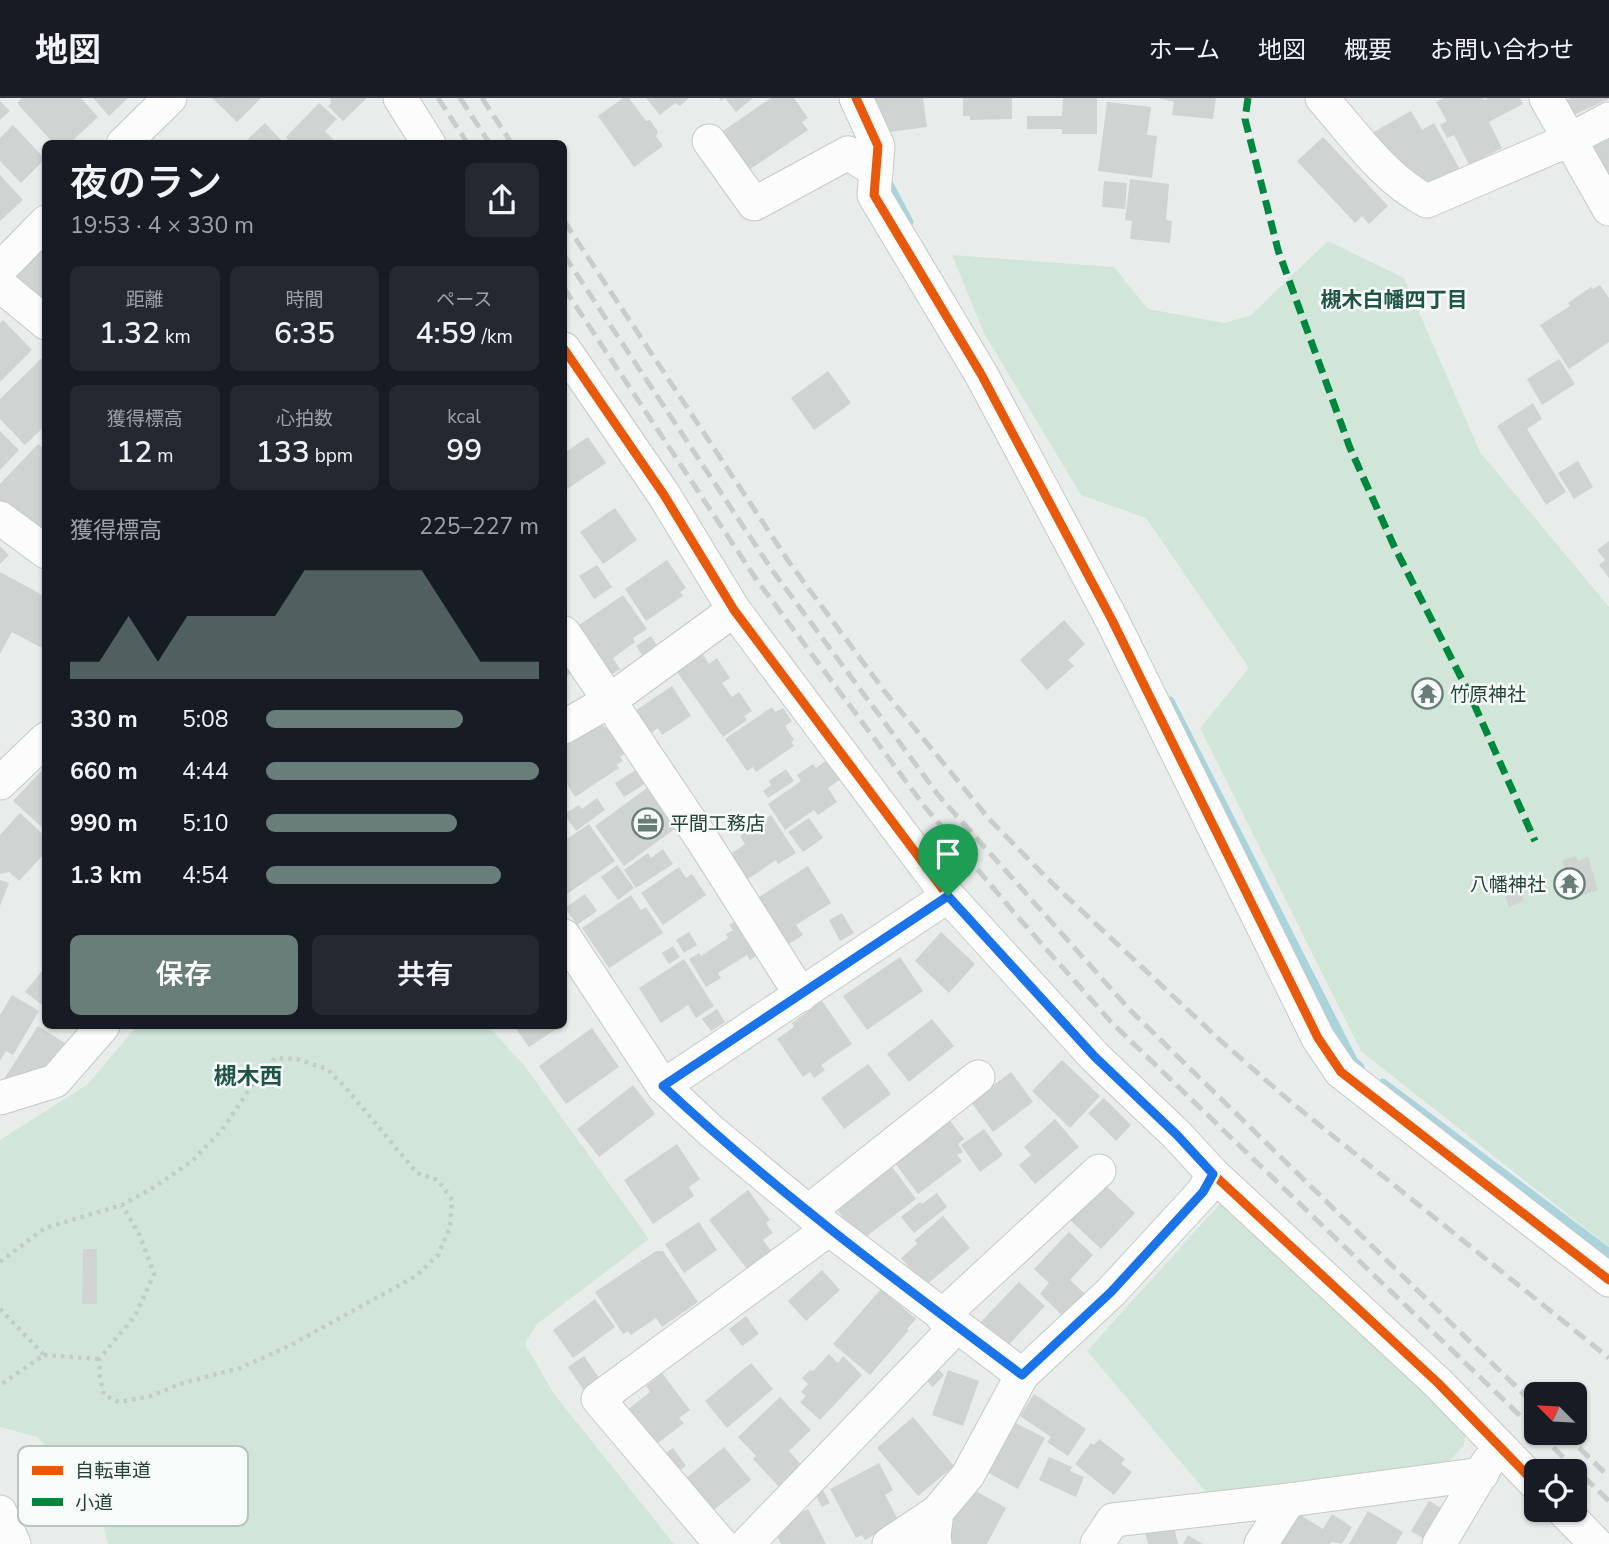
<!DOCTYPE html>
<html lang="ja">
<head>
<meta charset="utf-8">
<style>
	:root { --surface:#171b24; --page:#242831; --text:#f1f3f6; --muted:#9ea1a6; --line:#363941; --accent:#697e78 }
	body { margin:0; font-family:"Nunito Sans","Noto Sans JP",sans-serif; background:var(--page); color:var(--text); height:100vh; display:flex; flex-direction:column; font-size:26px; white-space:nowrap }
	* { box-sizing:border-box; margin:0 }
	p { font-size:23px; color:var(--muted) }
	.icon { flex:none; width:38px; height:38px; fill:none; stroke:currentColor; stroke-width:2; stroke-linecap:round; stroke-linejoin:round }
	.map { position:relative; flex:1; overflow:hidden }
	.side { position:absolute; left:42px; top:42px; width:525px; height:889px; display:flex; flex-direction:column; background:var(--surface); border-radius:10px; box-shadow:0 2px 5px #0004 }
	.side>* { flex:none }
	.needle { width:46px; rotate:294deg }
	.tools { position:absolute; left:1524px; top:1284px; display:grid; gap:14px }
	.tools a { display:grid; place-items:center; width:63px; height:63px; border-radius:10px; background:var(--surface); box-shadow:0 2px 5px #0004; font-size:35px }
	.pin { position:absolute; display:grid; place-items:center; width:60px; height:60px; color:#fff; margin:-72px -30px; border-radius:50% 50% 50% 0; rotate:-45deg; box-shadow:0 0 7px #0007 }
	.pin .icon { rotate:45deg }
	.round { display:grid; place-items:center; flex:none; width:74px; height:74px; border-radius:10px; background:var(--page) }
	.head { display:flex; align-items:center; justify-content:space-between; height:119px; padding:0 28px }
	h1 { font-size:38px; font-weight:600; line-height:52px }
	.stats { display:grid; grid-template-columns:repeat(3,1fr); gap:10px; height:119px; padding:7px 28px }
	.stats div { display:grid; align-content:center; border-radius:10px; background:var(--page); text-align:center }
	.stats b { font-size:30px; font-weight:600 }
	.stats small { font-size:19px; font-weight:400 }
	.stats p { font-size:19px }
	.chart { height:196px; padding:14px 28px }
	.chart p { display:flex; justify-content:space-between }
	.chart svg { width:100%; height:126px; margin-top:7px; fill:var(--accent); opacity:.7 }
	.button { display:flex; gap:14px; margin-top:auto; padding:14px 28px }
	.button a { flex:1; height:80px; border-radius:10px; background:var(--accent); color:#fff; font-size:28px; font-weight:600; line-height:80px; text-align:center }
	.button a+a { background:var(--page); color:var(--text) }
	ul { padding:0 28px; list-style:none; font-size:23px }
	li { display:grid; grid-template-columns:112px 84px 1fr; align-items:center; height:52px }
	li i { height:18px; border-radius:9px; background:var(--accent) }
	header { display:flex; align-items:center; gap:42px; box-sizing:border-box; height:98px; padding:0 35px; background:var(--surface); border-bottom:2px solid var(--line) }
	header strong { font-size:33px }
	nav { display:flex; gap:38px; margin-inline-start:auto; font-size:24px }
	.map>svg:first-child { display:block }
	.green { fill:#d1e6d8 }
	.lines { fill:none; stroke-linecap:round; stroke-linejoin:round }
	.stream { stroke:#a9d4db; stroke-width:9 }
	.building { fill:#cfd4d2 }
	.minor-casing { stroke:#c5cac8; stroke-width:35 }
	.path { stroke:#c3ccca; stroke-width:4.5; stroke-dasharray:3.5 5; stroke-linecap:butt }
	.minor { stroke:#fcfcfc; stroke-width:33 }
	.rail { stroke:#c9cdcc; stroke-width:5; stroke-dasharray:14 7; stroke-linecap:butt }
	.quiet { stroke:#00873e; stroke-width:7; stroke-dasharray:14 7; stroke-linecap:butt }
	.cycleway-casing { stroke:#f7fbf9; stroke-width:13 }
	.cycleway { stroke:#e8590c; stroke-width:9 }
	.route-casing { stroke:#fff; stroke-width:14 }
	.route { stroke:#1a73e8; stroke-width:9 }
	.labels { text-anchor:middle; stroke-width:5; stroke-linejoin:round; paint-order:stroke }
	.poi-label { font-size:19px; fill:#24423a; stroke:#f7fbf9; text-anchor:start }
	.neighbourhood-label { font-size:21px; font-weight:bold; fill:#1f5548; stroke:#f7fbf9 }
	.quarter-label { font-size:23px; font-weight:bold; fill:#1f5548; stroke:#f7fbf9 }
	.key { fill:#f7fbf9; stroke:#b8c4c0; stroke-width:2 }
	.key-label { font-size:19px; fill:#24423a }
</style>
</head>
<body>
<header>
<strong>地図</strong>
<nav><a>ホーム</a><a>地図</a><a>概要</a><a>お問い合わせ</a></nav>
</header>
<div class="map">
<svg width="1609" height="1446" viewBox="0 0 1609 1446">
	<rect width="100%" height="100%" fill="#e8edeb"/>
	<g class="green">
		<polygon points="1328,143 1404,180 1480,354 1609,509 1609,1149 1361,953 1200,630 1249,570 1146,420 1081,397 984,235 952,157 1114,169 1148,211 1224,225 1251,217"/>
		<polygon points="137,928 488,928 524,967 649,1141 537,1226 525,1246 554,1296 674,1446 108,1446 97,1402 72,1373 37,1339 0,1329 0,1042 88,986"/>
		<polygon points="1225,1100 1466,1331 1464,1347 1442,1372 1206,1394 1087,1253"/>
	</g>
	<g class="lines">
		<g class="stream">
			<polyline points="890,88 909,124"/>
			<polyline points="1170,603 1354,964 1360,969"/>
			<polyline points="1383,985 1609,1155"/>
		</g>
	</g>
	<g class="building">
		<polygon points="22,0 81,0 98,19 69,46 54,46 17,5"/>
		<polygon points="93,0 128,0 109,18"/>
		<polygon points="212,0 261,0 237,24"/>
		<polygon points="330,0 367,0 343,23 328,8 331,5"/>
		<polygon points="623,0 629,0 646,23 650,22 658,34 656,38 663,48 634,69 598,18"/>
		<polygon points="646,0 689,0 680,8 675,5 660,17"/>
		<polygon points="719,0 753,0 736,14 725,0 721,3"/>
		<polygon points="771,0 794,0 808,20 802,24 808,32 743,76 717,37"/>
		<polygon points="871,0 923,0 927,29 883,35"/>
		<polygon points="963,0 1012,0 1012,21 970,22 970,18 963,18"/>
		<polygon points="1063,0 1097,0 1097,36 1062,36 1062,31 1027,31 1027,18 1062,18"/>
		<polygon points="1158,0 1216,0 1213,21 1172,17 1174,4"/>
		<polygon points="1444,0 1483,0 1484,2 1488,0 1520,0 1523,6 1489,24 1502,50 1469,67 1454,37 1447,40 1440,27 1447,23 1436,4"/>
		<polygon points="1571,0 1609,0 1609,1 1569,19 1562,4"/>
		<polygon points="0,3 10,13 0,22"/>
		<polygon points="1107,4 1151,9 1147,37 1157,38 1152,80 1098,73"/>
		<polygon points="319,5 337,21 325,33 338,46 292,46 286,39"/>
		<polygon points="1411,13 1422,32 1434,25 1462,75 1431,93 1414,81 1372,35"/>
		<polygon points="265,25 285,46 252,46 248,41"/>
		<polygon points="13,27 45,61 21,85 0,63 0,40"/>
		<polygon points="1323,39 1388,108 1369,126 1362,118 1355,125 1297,63"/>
		<polygon points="1609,39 1609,98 1583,55"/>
		<polygon points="0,77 23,102 0,123"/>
		<polygon points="1130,81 1169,86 1166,122 1172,123 1170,145 1130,141 1132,123 1125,122"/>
		<polygon points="1104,83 1127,85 1125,111 1102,109"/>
		<polygon points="46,140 46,212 10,173"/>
		<polygon points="1600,187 1609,200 1609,244 1569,271 1540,227 1570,208 1568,205 1591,189 1593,191"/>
		<polygon points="3,222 32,252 0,284 0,225"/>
		<polygon points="44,258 46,327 25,347 0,321 0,301"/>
		<polygon points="1559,261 1575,286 1542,307 1527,281"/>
		<polygon points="828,273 851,305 814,332 791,300"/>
		<polygon points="1533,305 1542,321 1527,331 1566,394 1546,407 1497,328"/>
		<polygon points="0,333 19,352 0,372"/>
		<polygon points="588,339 606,365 564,393 564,355"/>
		<polygon points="38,346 46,353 46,426 32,440 0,408 0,386"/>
		<polygon points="1578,363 1593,389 1574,401 1558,375"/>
		<polygon points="615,410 637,442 603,466 580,434"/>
		<polygon points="1609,443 1609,480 1599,467 1605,462 1597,452"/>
		<polygon points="0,448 9,457 0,466"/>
		<polygon points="667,462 686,490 680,494 683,498 646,523 625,491"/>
		<polygon points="597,467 612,489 594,501 579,478"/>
		<polygon points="0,474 46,499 46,552 12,534 0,556"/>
		<polygon points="623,497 647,531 633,540 635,544 613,560 620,571 605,581 572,532"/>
		<polygon points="1064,522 1085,546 1068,562 1074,568 1047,592 1020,562"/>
		<polygon points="651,538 661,554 646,563 636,548"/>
		<polygon points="701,553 709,566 717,560 730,580 722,585 732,599 739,594 752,613 744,618 747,622 723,639 675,571"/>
		<polygon points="564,557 574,573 564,580"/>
		<polygon points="672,588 691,618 662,637 658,630 644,640 629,617"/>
		<polygon points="772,609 775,614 783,610 792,623 785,628 794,642 791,644 794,648 756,674 753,669 747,673 725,641"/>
		<polygon points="596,627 603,627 605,630 608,627 626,655 620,659 623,663 617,667 619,670 575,699 564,681 564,649"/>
		<polygon points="827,662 841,681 828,690 837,704 818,717 814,712 785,732 768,706 801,683 797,677 813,666 816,670"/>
		<polygon points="46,668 46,733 13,703"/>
		<polygon points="639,670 648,684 624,699 615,685"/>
		<polygon points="786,671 794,683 768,700 763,693 771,687 769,683"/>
		<polygon points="647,690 676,730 624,768 595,728"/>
		<polygon points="597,700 605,712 576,733 564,716 579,707 582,711"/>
		<polygon points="20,715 46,739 46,754 19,783 9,774 0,776 0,737"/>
		<polygon points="771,717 796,755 778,766 776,762 745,783 728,758 745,746 740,738"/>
		<polygon points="809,720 823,740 803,754 788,734"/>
		<polygon points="589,726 615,763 564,798 564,743"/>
		<polygon points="663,751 673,766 636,790 624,772 648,755 651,760"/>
		<polygon points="1576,758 1578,763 1588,759 1598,792 1566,803 1558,776 1566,773 1562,762"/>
		<polygon points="617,767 634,790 618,802 601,779"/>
		<polygon points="808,768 831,805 796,827 803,837 784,849 754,802"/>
		<polygon points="679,769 686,780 692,776 706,797 663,827 641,795"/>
		<polygon points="0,782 9,785 0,808"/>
		<polygon points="1519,788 1524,803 1509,809 1503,793"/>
		<polygon points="585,796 597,813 577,827 565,810"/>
		<polygon points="631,797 641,812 646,809 663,835 609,870 582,830"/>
		<polygon points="842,815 854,835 840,843 829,822"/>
		<polygon points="741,820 763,853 750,862 747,857 718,875 721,880 706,889 689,861 699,855 701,858 728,840 726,836 733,832 729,827"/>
		<polygon points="689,834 697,847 684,855 676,842"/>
		<polygon points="941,834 975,866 949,895 915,863"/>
		<polygon points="673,848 680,859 669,866 662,855"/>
		<polygon points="900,859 923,893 867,932 843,898"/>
		<polygon points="684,861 714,908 696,920 688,907 661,925 639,890"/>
		<polygon points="46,868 46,910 25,894"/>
		<polygon points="12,897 39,913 13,957 6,953 0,963 0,917"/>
		<polygon points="822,903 852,946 821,967 825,972 814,980 810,974 803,979 777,941 794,929 792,925"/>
		<polygon points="717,911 725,924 711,933 702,921"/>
		<polygon points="932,921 954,948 909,984 887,956"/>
		<polygon points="38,928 74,951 19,991 4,981"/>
		<polygon points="514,928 561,928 529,949"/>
		<polygon points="592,930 619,969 566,1006 539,968"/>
		<polygon points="1062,962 1100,998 1070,1030 1032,993"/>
		<polygon points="868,966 891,996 844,1031 821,1000"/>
		<polygon points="1011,974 1033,1004 993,1034 971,1004"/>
		<polygon points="633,987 655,1016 599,1059 577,1031"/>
		<polygon points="1104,1000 1131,1027 1116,1043 1088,1015"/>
		<polygon points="1055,1021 1079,1049 1035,1086 1019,1067 1031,1057 1024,1049"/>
		<polygon points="950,1023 964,1041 958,1046 963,1054 957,1057 962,1063 918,1096 892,1061 940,1024 944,1028"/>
		<polygon points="984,1031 1003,1057 980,1074 961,1047"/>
		<polygon points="677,1046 700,1081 689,1089 694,1098 653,1126 624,1082"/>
		<polygon points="890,1066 916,1101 860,1143 834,1107"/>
		<polygon points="1103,1085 1135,1115 1101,1151 1069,1121"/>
		<polygon points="748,1092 770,1122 766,1125 773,1135 763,1142 774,1157 751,1176 709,1122"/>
		<polygon points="937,1095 947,1109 914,1135 901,1119 920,1104 922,1106"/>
		<polygon points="943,1118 970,1150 925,1188 901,1160 917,1146 915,1142"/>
		<polygon points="699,1124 717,1152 684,1175 665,1146"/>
		<polygon points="1069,1134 1093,1157 1070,1182 1086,1197 1065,1220 1040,1196 1049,1185 1034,1171"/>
		<polygon points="83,1151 97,1151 97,1206 82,1206"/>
		<polygon points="656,1153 663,1153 698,1204 662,1229 656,1220 631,1237 628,1233 623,1236 595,1194"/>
		<polygon points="822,1172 840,1192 806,1223 788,1203"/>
		<polygon points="1019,1184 1045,1208 1003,1253 977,1228"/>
		<polygon points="881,1191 916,1221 907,1231 909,1232 870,1277 833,1246"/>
		<polygon points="595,1201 615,1229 573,1260 553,1232"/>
		<polygon points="746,1218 759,1236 742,1248 729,1231"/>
		<polygon points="829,1256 838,1265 843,1258 862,1277 820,1322 800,1304 806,1298 801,1294 808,1286 802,1280 810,1272 813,1273"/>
		<polygon points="584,1258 603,1286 587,1297 568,1269"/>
		<polygon points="751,1265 773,1291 727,1330 705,1303"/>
		<polygon points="935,1268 944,1277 933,1289 924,1280"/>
		<polygon points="948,1272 979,1283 963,1328 932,1317"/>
		<polygon points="662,1275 690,1312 679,1320 684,1325 653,1349 627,1312 650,1294 646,1288"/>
		<polygon points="1034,1296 1086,1331 1068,1358 1047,1344 1051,1339 1020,1318"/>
		<polygon points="780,1299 811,1332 789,1353 804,1370 781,1391 753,1361 756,1358 738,1339"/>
		<polygon points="913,1319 954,1368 918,1398 877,1350"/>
		<polygon points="1012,1323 1045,1340 1018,1391 985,1373"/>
		<polygon points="1099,1341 1125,1361 1121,1366 1132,1374 1114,1397 1075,1366 1091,1345 1094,1347"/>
		<polygon points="724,1349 751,1382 705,1419 679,1386"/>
		<polygon points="673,1350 686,1368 672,1378 659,1360"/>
		<polygon points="1049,1359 1072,1369 1070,1373 1084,1379 1076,1399 1039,1382"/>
		<polygon points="879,1365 893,1392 885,1397 899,1423 865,1442 862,1437 856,1440 830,1391"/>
		<polygon points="967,1388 1006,1410 987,1446 945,1446 937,1442"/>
		<polygon points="823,1392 830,1405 822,1409 815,1396"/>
		<polygon points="1429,1403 1443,1411 1426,1442 1411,1433"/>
		<polygon points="808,1411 826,1446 781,1446 773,1430"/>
		<polygon points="1368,1413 1403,1434 1396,1446 1349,1446"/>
		<polygon points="1297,1415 1323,1431 1332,1416 1352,1429 1342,1446 1331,1444 1330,1446 1278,1446"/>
		<polygon points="1174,1429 1178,1446 1148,1446 1145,1435"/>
		<polygon points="1188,1437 1203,1446 1183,1446"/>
	</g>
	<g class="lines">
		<defs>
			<g id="minor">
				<polyline points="400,0 429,46"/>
				<polyline points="856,0 878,48 874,97 981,276 1112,522 1318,940 1341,974 1609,1182"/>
				<path d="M 1322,0 C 1354,36 1384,81 1427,103 L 1569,42 L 1609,21"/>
				<polyline points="1546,0 1609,111"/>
				<polyline points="709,43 754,106 848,55 876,73"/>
				<polyline points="123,46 170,0"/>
				<polyline points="0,171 46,124"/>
				<polyline points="0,187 46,225"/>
				<polyline points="564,251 664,397 734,512 948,798 1095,959 1177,1037 1213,1076 1438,1285 1536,1386"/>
				<polyline points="0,420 46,454"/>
				<polyline points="564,535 702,741 801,897"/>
				<polyline points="564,629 609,603 734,512"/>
				<polyline points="0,685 46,641"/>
				<polyline points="564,838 663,988 711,1033 829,1131 1022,1277"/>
				<polyline points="663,988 948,798"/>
				<polyline points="0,1000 55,983 103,928"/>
				<polyline points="809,1113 978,979"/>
				<polyline points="942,1218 1099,1073"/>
				<polyline points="1563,1412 1596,1446"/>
				<polyline points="0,1414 14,1446"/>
				<polyline points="721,1446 598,1301 829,1131"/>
				<polyline points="747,1446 957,1228"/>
				<polyline points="889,1446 937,1414"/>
				<polyline points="935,1446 934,1438 937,1414 968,1377 1022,1277 1111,1194 1203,1094 1213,1076"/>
				<polyline points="1097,1446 1113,1422 1289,1402 1482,1376"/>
				<polyline points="1261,1446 1289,1402"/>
				<polyline points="1439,1446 1488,1364"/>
			</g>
		</defs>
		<use href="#minor" class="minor-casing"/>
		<g class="path">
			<polyline points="0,1164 45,1130 122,1107 156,1088 192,1063 222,1032 255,983 275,960 297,961 327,971 345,989 417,1075 438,1082 452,1102 450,1129 438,1157 416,1178 291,1247 240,1270 183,1285 151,1298 119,1304 104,1297 100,1279 99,1261 135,1218 154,1176 140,1138 122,1107"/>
			<polyline points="0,1211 44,1257 0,1287"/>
			<polyline points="44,1257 99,1261"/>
		</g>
		<use href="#minor" class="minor"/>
		<g class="rail">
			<polyline points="438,0 468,46"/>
			<polyline points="460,0 490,46"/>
			<polyline points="482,0 512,46"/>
			<polyline points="564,123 789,464 885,594 990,722 1051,784 1221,943 1292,1005 1609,1260"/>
			<polyline points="564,157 772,472 939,698 1130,912 1536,1308"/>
			<polyline points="564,190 756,481 925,709 1016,817 1112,925 1536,1333"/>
			<polyline points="1538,1335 1609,1403"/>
			<polyline points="1564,1335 1609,1379"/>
		</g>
		<polyline class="quiet" points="1248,0 1245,21 1278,152 1350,350 1394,448 1470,597 1535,743"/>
		<defs>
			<g id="cycleway">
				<polyline points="856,0 878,48 874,97 981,276 1112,522 1318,940 1341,974 1609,1182"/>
				<polyline points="564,251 664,397 734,512 948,798 1095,959 1177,1037 1213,1076 1438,1285 1536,1386"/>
			</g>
		</defs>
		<use href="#cycleway" class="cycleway-casing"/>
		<use href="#cycleway" class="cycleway"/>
	</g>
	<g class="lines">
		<defs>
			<path id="route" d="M 948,798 L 1095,959 L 1177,1037 L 1213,1076 L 1203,1094 L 1111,1194 L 1022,1277 C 899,1185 775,1093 663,988 Z"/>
		</defs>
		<use href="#route" class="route-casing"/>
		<use href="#route" class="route"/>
	</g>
	<defs>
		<symbol id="temple-ring" viewBox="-11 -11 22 22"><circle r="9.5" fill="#f7fbf9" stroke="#697e78" stroke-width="1.5"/><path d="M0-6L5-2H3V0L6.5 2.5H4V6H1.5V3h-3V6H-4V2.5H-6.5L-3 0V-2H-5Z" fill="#697e78"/></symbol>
		<symbol id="office-ring" viewBox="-11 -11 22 22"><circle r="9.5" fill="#f7fbf9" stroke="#697e78" stroke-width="1.5"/><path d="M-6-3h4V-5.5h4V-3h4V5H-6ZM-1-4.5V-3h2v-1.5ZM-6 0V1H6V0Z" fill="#697e78"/></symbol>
	</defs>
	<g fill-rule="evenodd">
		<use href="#temple-ring" x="1410" y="578" width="35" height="35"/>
		<use href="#office-ring" x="630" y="708" width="35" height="35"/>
		<use href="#temple-ring" x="1552" y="768" width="35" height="35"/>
	</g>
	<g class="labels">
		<g class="poi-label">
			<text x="1450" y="603">竹原神社</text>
			<text x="670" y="732">平間工務店</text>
			<text x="1546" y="793" text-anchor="end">八幡神社</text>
		</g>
		<g class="neighbourhood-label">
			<text x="1394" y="209">槻木白幡四丁目</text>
		</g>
		<g class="quarter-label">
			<text x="248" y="986">槻木西</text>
		</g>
	</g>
	<rect x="18" y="1348" width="230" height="80" rx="10" class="key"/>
	<rect x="32" y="1368" width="31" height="9" fill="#e8590c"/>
	<rect x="32" y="1400" width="31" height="8" fill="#00873e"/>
	<g class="key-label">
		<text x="75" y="1379">自転車道</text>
		<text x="75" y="1411">小道</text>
	</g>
</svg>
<div class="tools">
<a><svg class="needle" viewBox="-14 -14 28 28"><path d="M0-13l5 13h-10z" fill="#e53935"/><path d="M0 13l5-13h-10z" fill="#9ea1a6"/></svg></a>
<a><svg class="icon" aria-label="locate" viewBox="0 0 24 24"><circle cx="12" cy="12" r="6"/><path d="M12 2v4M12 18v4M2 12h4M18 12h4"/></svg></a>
</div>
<div class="pin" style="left:948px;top:798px;background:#1e9e55"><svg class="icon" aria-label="arrive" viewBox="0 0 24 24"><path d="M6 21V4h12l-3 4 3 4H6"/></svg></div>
<section class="side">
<div class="head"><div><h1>夜のラン</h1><p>19:53 · 4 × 330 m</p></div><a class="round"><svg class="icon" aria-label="share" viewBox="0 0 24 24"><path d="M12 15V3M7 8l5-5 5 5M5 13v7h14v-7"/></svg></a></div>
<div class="stats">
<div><p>距離</p><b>1.32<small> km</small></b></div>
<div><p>時間</p><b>6:35</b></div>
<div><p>ペース</p><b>4:59<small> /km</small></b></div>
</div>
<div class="stats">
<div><p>獲得標高</p><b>12<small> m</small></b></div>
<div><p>心拍数</p><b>133<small> bpm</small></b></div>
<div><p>kcal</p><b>99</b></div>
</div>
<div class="chart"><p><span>獲得標高</span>225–227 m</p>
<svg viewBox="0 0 160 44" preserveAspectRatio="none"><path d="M0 44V38L10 38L20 22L30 38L40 22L50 22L60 22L70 22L80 6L90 6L100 6L110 6L120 6L130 22L140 38L150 38L160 38V44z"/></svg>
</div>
<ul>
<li><b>330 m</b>5:08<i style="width:72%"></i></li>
<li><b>660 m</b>4:44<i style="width:100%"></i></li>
<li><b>990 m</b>5:10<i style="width:70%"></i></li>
<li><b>1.3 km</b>4:54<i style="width:86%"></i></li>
</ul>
<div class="button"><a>保存</a><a>共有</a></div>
</section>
</div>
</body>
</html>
